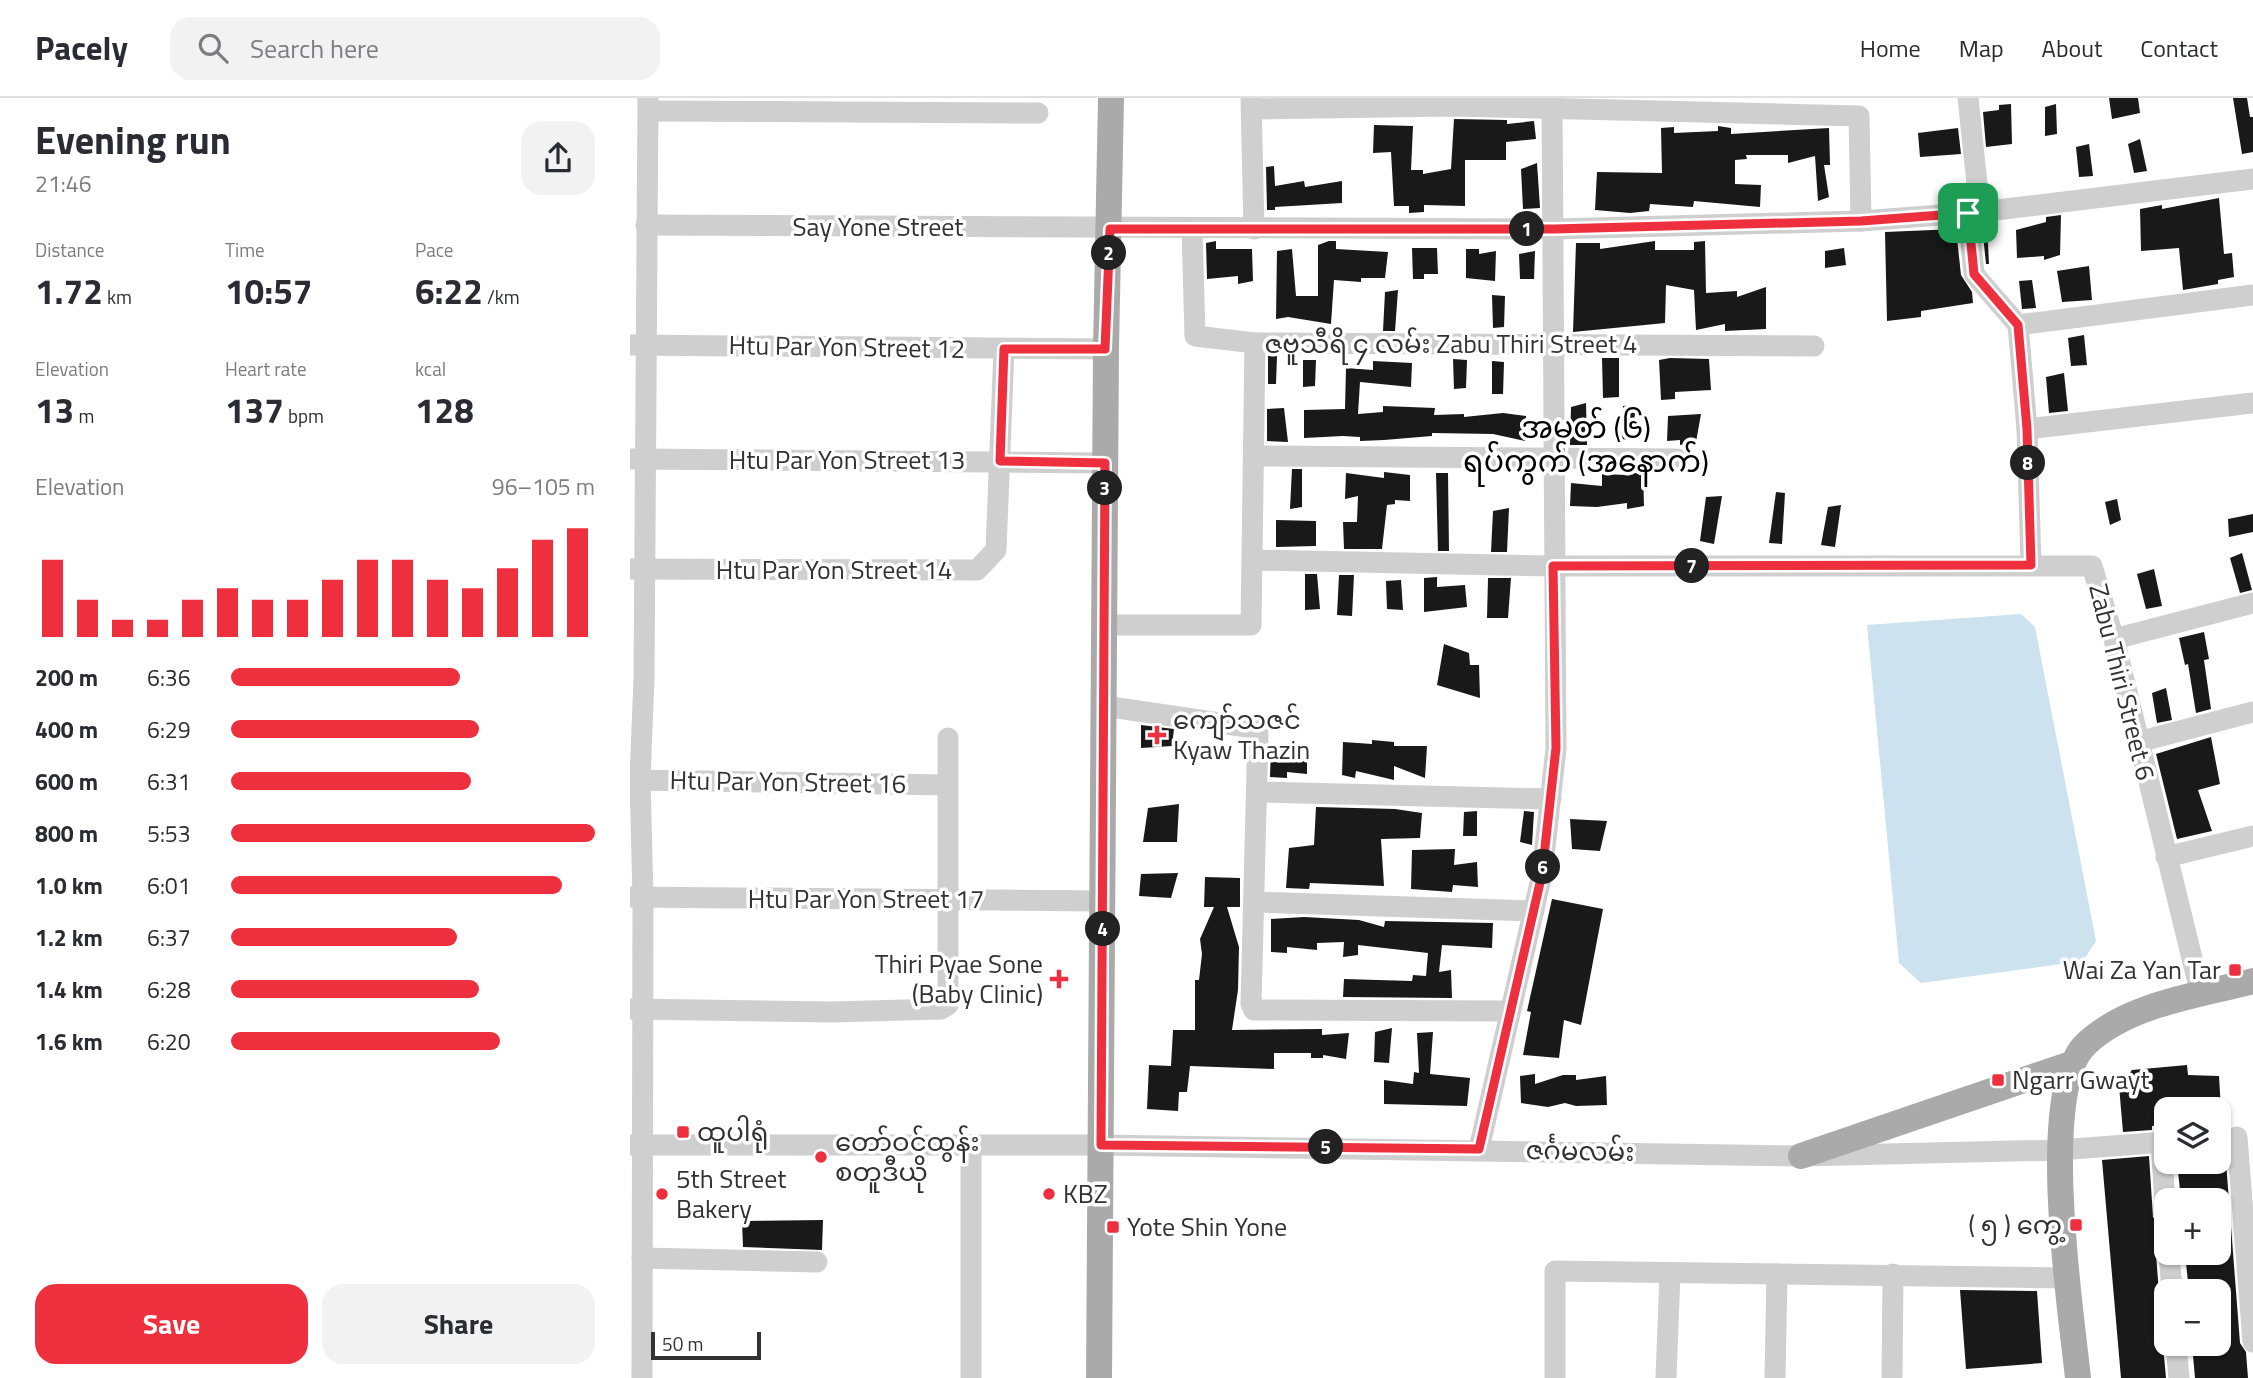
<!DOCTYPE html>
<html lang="en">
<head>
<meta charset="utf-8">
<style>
	:root { --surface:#fff; --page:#f2f2f3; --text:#2b2b33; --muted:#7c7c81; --line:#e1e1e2; --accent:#ee2f3d }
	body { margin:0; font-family:"Titillium Web","Noto Sans Myanmar",sans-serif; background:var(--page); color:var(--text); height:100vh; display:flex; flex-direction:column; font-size:26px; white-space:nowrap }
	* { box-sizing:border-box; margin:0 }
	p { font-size:23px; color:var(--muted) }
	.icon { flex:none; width:38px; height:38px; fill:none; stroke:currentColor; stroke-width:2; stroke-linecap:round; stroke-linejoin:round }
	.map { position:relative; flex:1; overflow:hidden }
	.drawer { display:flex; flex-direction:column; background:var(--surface); width:630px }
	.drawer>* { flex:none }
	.fabs { position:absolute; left:1524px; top:999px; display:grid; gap:14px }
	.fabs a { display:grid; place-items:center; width:77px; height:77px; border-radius:14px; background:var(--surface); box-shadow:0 2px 5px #0004; font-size:35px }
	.scale { position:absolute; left:21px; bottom:18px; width:110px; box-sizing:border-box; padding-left:7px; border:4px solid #323232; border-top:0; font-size:19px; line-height:24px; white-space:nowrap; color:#323232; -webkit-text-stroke:5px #fff; paint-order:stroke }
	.pin { position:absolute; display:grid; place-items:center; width:60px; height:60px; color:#fff; margin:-30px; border-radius:14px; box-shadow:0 4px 10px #0006 }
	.km { position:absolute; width:35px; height:35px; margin:-18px; border-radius:50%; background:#222; color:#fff; font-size:19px; line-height:35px; text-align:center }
	.round { display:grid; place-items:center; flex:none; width:74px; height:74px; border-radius:21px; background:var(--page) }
	.head { display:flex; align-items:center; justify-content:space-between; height:119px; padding:0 35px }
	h1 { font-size:38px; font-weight:700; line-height:52px }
	.stats { display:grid; grid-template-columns:repeat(3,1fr); gap:10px; height:119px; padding:7px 35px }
	.stats div { display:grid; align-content:center }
	.stats b { font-size:35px; font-weight:700 }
	.stats small { font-size:19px; font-weight:400 }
	.stats p { font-size:19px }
	.chart { height:196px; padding:14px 35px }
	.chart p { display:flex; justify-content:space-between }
	.chart svg { width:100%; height:126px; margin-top:7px; stroke:var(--accent); stroke-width:6 }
	.action { display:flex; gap:14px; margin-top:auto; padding:14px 35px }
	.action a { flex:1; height:80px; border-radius:21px; background:var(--accent); color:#fff; font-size:28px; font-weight:700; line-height:80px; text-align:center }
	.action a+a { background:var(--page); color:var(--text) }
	ul { padding:0 35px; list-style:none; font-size:23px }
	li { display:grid; grid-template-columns:112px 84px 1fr; align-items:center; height:52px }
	li i { height:18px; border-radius:9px; background:var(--accent) }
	header { display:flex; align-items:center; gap:42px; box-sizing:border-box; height:98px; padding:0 35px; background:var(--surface); border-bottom:2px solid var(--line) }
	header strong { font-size:33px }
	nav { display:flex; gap:38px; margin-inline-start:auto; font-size:24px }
	.search { width:490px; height:63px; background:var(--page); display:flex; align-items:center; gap:18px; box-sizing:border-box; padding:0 24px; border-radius:21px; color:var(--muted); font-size:26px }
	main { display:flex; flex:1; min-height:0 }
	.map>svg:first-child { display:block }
	.water { fill:#cce2ef }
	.building { fill:#191919 }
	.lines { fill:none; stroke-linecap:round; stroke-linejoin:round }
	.minor { stroke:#cfcfcf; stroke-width:21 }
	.major { stroke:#aaa; stroke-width:26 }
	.route-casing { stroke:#fff; stroke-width:14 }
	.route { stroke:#ee2f3d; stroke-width:9 }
	.poi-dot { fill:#ee2f3d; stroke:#fff; stroke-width:2.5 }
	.labels { text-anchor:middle; stroke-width:7; stroke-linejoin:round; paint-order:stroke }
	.street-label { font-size:26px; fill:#323232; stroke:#fff }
	.poi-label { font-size:26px; fill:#323232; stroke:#fff; text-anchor:start }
	.quarter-label { font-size:30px; fill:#000; stroke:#fff }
</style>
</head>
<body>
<header>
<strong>Pacely</strong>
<div class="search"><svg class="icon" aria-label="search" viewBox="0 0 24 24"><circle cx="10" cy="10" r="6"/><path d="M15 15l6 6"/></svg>Search here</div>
<nav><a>Home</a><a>Map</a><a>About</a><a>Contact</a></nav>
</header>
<main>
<section class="drawer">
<div class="head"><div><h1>Evening run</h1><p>21:46</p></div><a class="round"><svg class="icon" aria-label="share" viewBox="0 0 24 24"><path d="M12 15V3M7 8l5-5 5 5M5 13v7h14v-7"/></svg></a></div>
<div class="stats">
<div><p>Distance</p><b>1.72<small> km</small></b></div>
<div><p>Time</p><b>10:57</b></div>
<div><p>Pace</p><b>6:22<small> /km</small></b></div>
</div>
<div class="stats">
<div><p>Elevation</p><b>13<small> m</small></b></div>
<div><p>Heart rate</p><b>137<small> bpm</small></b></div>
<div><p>kcal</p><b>128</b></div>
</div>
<div class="chart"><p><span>Elevation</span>96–105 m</p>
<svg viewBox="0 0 160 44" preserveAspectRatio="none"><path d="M5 44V17M15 44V31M25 44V38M35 44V38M45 44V31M55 44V27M65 44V31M75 44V31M85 44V24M95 44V17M105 44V17M115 44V24M125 44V27M135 44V20M145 44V10M155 44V6"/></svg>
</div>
<ul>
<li><b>200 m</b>6:36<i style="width:63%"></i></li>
<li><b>400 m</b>6:29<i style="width:68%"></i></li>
<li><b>600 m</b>6:31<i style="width:66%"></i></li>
<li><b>800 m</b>5:53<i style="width:100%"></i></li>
<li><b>1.0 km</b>6:01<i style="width:91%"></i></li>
<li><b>1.2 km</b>6:37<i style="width:62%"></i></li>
<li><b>1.4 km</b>6:28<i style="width:68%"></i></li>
<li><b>1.6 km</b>6:20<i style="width:74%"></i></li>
</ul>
<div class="action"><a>Save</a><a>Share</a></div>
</section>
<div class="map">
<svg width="1623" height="1280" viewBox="0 0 1623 1280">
	<rect width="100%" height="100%" fill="#fff"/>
	<polygon class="water" points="1391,516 1405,529 1466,843 1453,863 1291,885 1269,865 1237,527"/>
	<g class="building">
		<polygon points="1479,0 1508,0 1510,15 1482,21"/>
		<polygon points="1603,0 1617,0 1620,19 1623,19 1623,54 1612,56"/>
		<polygon points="1381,6 1382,46 1356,49 1353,14 1369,12 1369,7"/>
		<polygon points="1426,6 1427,36 1415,38 1415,9"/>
		<polygon points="824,21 877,22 877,26 904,23 906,41 876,44 876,62 835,62 835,108 794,107 794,114 779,115 779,108 764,108 761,54 743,55 744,27 783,28 781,72 793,72 793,76 821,71"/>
		<polygon points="1088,28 1101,30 1101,36 1199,30 1200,67 1194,67 1199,99 1188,103 1185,58 1158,65 1158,57 1116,57 1117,61 1105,62 1105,86 1131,87 1130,109 1064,103 1063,109 1020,106 1019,113 1000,115 965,112 967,74 1032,75 1031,30 1044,29 1044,35 1088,33"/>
		<polygon points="1328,30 1331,56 1290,59 1288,35"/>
		<polygon points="1510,41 1517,73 1504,75 1498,46"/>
		<polygon points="1459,46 1463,78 1449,79 1446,49"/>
		<polygon points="907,65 910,110 893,111 891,71"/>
		<polygon points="644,68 645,88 674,83 675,89 712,83 712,105 645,109 645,112 637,112 636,69"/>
		<polygon points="1589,100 1594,156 1602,155 1604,179 1588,182 1588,186 1553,192 1549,150 1511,153 1510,111 1532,107 1532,111"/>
		<polygon points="1431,117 1430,157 1414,162 1414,158 1387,160 1386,132 1416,124 1416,119"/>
		<polygon points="1357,126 1359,166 1356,166 1352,127"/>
		<polygon points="1326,131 1331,177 1342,194 1343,205 1291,213 1291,219 1257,223 1255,134"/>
		<polygon points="586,143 586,151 622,151 623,183 608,186 608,178 577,181 576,145"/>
		<polygon points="699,143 706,143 706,151 758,154 755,180 731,180 731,184 704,182 701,226 658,219 646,221 647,153 662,151 666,198 688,198 688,147"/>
		<polygon points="1025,143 1025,152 1064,152 1064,144 1075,143 1076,195 1107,193 1107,199 1136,189 1136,231 1095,233 1095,226 1066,232 1064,192 1036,187 1035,225 943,234 946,145 970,145 970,151"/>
		<polygon points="782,150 807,150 808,176 794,176 794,181 783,181"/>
		<polygon points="1214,150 1216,167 1195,170 1195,153"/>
		<polygon points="836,151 849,151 849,156 866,153 865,183 836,180"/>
		<polygon points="905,153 904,181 890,181 889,156"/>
		<polygon points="1459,168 1462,202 1432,204 1427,173"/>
		<polygon points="1402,182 1406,210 1392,211 1389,183"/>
		<polygon points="768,192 765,233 753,233 755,194"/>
		<polygon points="862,197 875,198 874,229 863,230"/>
		<polygon points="1454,237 1457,267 1441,268 1438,240"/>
		<polygon points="638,258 647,258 646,286 638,286"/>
		<polygon points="972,260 989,260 989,299 973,300"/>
		<polygon points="1040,260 1079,261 1081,292 1045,294 1045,301 1031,302 1029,262"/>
		<polygon points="823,261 837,262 836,290 824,291"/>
		<polygon points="673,262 686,262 685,288 673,289"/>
		<polygon points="743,263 782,265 781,289 730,284 728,316 753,314 753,308 805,310 804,317 834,316 834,319 873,315 896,318 895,343 863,336 802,335 802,338 754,342 730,343 730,339 713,338 674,340 674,312 715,311 716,270 743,272"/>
		<polygon points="862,263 874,264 873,296 862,296"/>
		<polygon points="1434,275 1438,313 1419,315 1416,279"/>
		<polygon points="956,305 957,347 940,347 941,309"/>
		<polygon points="1006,306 1002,342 991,341 993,308"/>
		<polygon points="654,310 658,344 637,343 637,311"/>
		<polygon points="1071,316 1066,344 1050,347 1050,342 1037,343 1038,318"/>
		<polygon points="662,371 672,371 672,409 660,411"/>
		<polygon points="754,374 780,377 780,403 765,402 765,406 757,407 752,451 714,451 713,424 727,424 728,398 715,401 716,375 754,380"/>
		<polygon points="806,375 818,375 819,453 808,453"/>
		<polygon points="997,375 1013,375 1014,408 997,411 997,405 967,409 940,408 941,385 972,388 972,376 997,377"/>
		<polygon points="1146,394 1155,395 1152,446 1139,445"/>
		<polygon points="1092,398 1084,446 1070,443 1076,399"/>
		<polygon points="1487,401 1491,422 1480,427 1475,404"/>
		<polygon points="1211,407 1205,449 1191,447 1198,409"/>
		<polygon points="879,410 877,454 861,454 863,413"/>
		<polygon points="1623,416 1623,434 1599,439 1598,421"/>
		<polygon points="646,422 686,423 686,448 646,449"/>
		<polygon points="1612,455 1622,492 1610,495 1600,460"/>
		<polygon points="1524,471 1532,508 1516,511 1507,476"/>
		<polygon points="675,476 687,476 690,511 675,512"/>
		<polygon points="709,477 724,477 722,518 707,517"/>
		<polygon points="807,479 807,489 835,487 837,509 794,514 794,480"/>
		<polygon points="858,480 881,480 878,520 857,520"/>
		<polygon points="771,482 773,512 757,511 756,483"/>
		<polygon points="1574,534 1579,561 1574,562 1581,611 1566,615 1558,566 1555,567 1549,540"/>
		<polygon points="814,546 839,555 840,567 849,567 850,600 807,587"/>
		<polygon points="1536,590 1542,622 1527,625 1522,595"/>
		<polygon points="511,627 544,631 542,648 511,650"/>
		<polygon points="1581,639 1590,686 1568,692 1582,733 1547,741 1526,656"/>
		<polygon points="742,642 764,644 764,648 797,648 795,680 764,668 764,682 726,673 725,680 712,677 713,644 742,646"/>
		<polygon points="666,645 677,646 677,676 657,674 657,680 640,679 641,649 666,648"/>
		<polygon points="549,706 547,744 513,744 518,710"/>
		<polygon points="686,709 765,711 792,715 790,740 751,741 754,788 680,785 679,791 656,790 659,750 684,747"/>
		<polygon points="847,713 847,738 833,738 834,714"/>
		<polygon points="894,713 904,714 902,747 890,744"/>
		<polygon points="940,721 977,723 970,753 942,751"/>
		<polygon points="825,751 824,767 847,764 848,789 823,787 822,794 781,791 782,752"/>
		<polygon points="548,775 541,800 509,798 511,776"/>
		<polygon points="575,779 610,780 610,809 597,809 609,849 608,892 602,932 692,931 692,937 719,935 716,961 693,957 693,960 681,960 681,955 644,955 644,971 560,968 557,994 549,994 548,1013 517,1011 519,967 541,968 543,932 565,932 565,882 569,882 572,856 570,841 584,809 574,809"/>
		<polygon points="922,801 973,811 951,927 934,922 929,960 893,957 901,914 897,913"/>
		<polygon points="674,819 729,822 754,829 755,823 863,825 862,850 812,847 809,874 821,872 822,900 713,899 714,881 782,883 783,877 796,878 798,855 728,847 728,857 713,859 714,844 687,845 687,852 657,849 657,855 641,854 641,821"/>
		<polygon points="762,930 759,965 744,964 745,934"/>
		<polygon points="803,934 800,976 840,980 837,1008 754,1006 754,982 783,986 784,974 789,975 787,935"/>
		<polygon points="1557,967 1558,977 1589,978 1591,1012 1536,1012 1536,1027 1522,1028 1522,1032 1493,1034 1489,988 1502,972"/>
		<polygon points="905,976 905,986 933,977 946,977 946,982 976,978 977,1007 946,1008 935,1005 918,1009 891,1005 890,978"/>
		<polygon points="1589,1038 1594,1038 1610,1245 1616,1254 1618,1280 1565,1280 1562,1246 1593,1246 1589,1194 1559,1194 1555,1155 1589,1155 1589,1102 1551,1102 1547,1064 1589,1064"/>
		<polygon points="1519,1058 1523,1119 1531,1130 1532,1144 1526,1156 1529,1195 1536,1206 1536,1237 1533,1247 1536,1280 1491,1280 1472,1062"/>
		<polygon points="193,1122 192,1152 113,1149 112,1123"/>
		<polygon points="1330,1192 1407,1193 1412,1265 1336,1271"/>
	</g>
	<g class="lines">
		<g class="minor">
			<polyline points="621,0 624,131"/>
			<polyline points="1338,0 1350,114"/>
			<polyline points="622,11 824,8 1229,18 1231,123"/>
			<polyline points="18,13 408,15"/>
			<polyline points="1338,115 1344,176 1388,227 1397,331 1401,467"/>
			<polyline points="16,127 924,131 1231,123 1350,114 1623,81"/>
			<polyline points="562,130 565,238 625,245 1184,248"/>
			<polyline points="1388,227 1623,197"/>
			<polyline points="0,247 476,251"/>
			<polyline points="1397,331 1623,305"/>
			<polyline points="625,358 1047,361"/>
			<polyline points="2,361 475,365"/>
			<polyline points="622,462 923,468 1462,468 1484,541 1571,897"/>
			<polyline points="1,471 347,472 366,452 374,251"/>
			<polyline points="474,527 621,527 625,245"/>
			<polyline points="1484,541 1623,505"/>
			<polyline points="474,608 624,630 628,634 621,906 624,912 879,913"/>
			<polyline points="1508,644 1623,614"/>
			<polyline points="0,682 316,687"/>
			<polyline points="628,694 921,701"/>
			<polyline points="1536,759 1623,738"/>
			<polyline points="0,799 473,803"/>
			<polyline points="626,804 904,813"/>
			<polyline points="1,911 203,914 311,911 318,907 318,640"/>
			<polyline points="1607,1039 1623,1244"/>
			<polyline points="1531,1045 1536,1118"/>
			<polyline points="0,1047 471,1047 1171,1058 1429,1052 1536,1044"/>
			<polyline points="341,1047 341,1280"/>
			<polyline points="849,1051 912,776 926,651 922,0"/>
			<polyline points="1539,1155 1542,1194"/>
			<polyline points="12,1160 187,1164"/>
			<polyline points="1546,1246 1549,1280"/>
			<polyline points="12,1280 13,800 10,681 14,581 18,0"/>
			<polyline points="925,1280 925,1173 1438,1180"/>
			<polyline points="1036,1280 1040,1175"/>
			<polyline points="1145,1280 1147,1176"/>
			<polyline points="1262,1280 1263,1176"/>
		</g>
		<g class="major">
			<polyline points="1171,1058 1441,966"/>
			<polyline points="469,1280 476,251 481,0"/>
			<path d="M 1448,1280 C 1441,1213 1407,992 1456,946 C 1498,906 1569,897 1623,883"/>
		</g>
	</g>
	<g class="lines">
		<defs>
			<polygon id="route" points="1338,115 1344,176 1388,227 1397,331 1401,467 923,468 926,650 912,776 849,1051 471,1047 475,365 370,363 374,251 475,251 480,131 924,131 1231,123"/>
		</defs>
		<use href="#route" class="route-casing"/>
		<use href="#route" class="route"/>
	</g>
	<g class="poi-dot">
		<path d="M523.5 626.5h7v7h7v7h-7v7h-7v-7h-7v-7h7z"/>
		<rect x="1598" y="865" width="14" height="14" rx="3.5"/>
		<path d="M425.5 870.5h7v7h7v7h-7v7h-7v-7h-7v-7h7z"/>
		<rect x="1361" y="975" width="14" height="14" rx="3.5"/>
		<rect x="46" y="1027" width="14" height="14" rx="3.5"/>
		<circle cx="191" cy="1059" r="7"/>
		<circle cx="32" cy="1096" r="7"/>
		<circle cx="419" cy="1096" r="7"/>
		<rect x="1439" y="1120" width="14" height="14" rx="3.5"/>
		<rect x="476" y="1122" width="14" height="14" rx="3.5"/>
	</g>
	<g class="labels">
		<g class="street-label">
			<text x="248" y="138">Say Yone Street</text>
			<text x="821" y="255">ဇဗူသီရိ ၄ လမ်း Zabu Thiri Street 4</text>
			<text transform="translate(217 249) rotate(1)" y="9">Htu Par Yon Street 12</text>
			<text x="217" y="371">Htu Par Yon Street 13</text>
			<text x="204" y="481">Htu Par Yon Street 14</text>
			<text transform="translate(1492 584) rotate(76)" y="9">Zabu Thiri Street 6</text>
			<text transform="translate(158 684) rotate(1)" y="9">Htu Par Yon Street 16</text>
			<text x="236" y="810">Htu Par Yon Street 17</text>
			<text transform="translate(950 1053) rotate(1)" y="9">ဇင်္ဂမလမ်း</text>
		</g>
		<g class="poi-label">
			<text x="543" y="631">ကျော်သဇင်<tspan x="543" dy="30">Kyaw Thazin</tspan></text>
			<text x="413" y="875" text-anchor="end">Thiri Pyae Sone<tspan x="413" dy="30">(Baby Clinic)</tspan></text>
			<text x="1591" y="881" text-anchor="end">Wai Za Yan Tar</text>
			<text x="1382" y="991">Ngarr Gwayt</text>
			<text x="67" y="1043">ထူပါရုံ</text>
			<text x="205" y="1053">တော်ဝင်ထွန်း<tspan x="205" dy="30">စတူဒီယို</tspan></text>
			<text x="46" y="1090">5th Street<tspan x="46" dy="30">Bakery</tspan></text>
			<text x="433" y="1105">KBZ</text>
			<text x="1432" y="1136" text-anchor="end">( ၅ ) ကွေ့</text>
			<text x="497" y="1138">Yote Shin Yone</text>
		</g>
		<g class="quarter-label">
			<text x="956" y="340">အမှတ် (၆)<tspan x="956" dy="34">ရပ်ကွက် (အနောက်)</tspan></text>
		</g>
	</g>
</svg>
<div class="fabs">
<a><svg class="icon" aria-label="layers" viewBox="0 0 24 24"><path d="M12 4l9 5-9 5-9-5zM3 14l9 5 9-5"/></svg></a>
<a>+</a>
<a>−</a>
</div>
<div class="scale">50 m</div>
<div class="pin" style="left:1338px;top:115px;background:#1e9e55"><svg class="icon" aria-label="arrive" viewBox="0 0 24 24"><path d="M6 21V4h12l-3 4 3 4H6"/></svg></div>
<b class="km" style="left:897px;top:131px">1</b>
<b class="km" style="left:479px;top:155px">2</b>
<b class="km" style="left:475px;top:390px">3</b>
<b class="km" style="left:473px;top:831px">4</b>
<b class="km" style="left:696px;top:1049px">5</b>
<b class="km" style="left:913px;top:769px">6</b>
<b class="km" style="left:1062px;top:468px">7</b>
<b class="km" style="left:1398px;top:365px">8</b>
</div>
</main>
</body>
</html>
